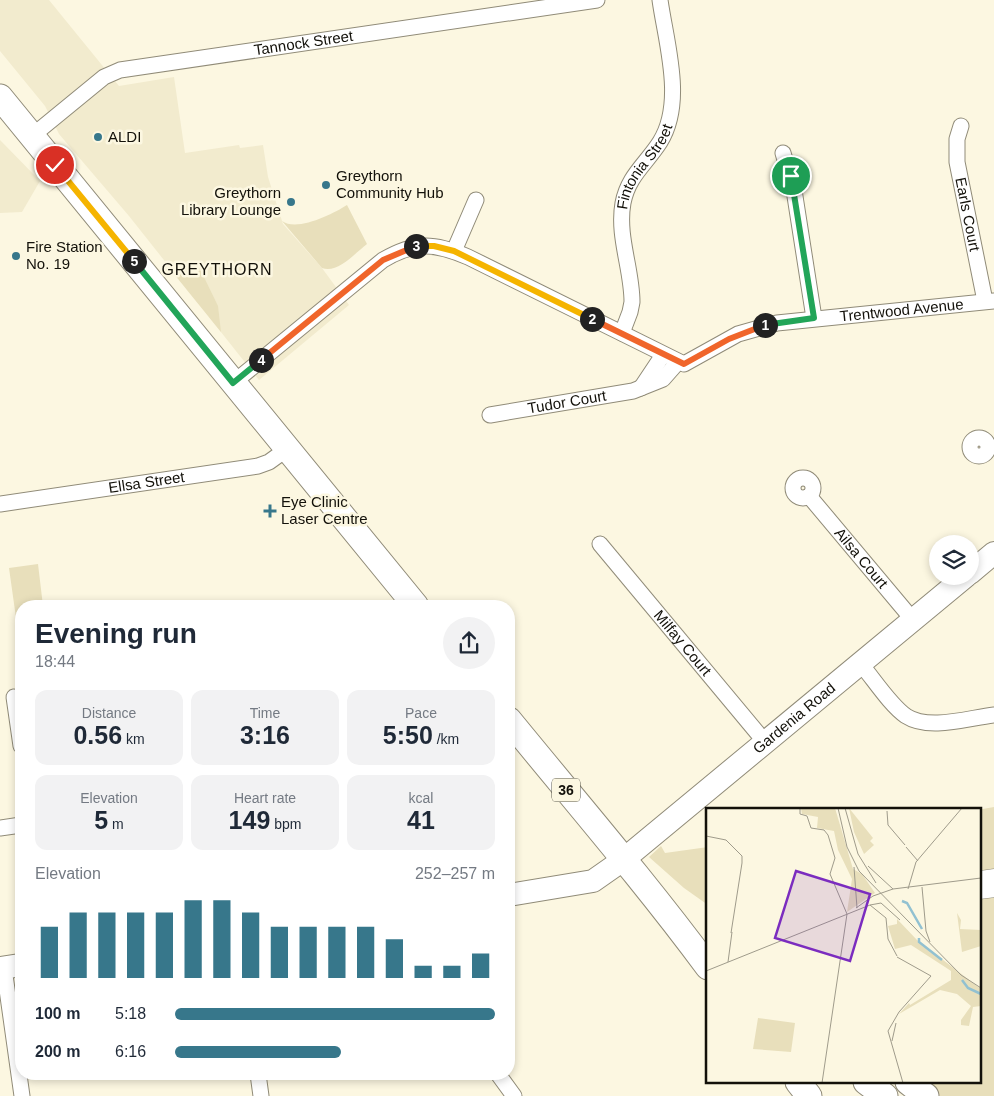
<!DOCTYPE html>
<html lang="en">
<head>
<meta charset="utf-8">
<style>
	:root { --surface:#fff; --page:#f2f2f3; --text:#1f2937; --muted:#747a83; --accent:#37778b }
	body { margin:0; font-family:Helvetica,sans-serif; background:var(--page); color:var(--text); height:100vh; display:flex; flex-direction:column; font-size:19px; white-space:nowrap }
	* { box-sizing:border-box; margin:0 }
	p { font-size:16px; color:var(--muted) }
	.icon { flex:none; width:28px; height:28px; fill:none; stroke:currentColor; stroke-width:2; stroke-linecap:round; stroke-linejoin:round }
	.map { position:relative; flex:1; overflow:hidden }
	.details { position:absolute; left:15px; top:600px; width:500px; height:480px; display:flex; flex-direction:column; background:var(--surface); border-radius:20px; box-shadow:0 2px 8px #0003 }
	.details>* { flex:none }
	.controls { position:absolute; left:929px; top:535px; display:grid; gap:10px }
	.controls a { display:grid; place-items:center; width:50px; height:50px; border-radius:50%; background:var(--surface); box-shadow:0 2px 8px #0003; font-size:25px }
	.pin { position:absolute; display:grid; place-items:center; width:42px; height:42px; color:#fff; margin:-21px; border:2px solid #fff; border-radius:50%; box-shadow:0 1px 5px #0007 }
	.km { position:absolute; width:25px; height:25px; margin:-12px; border-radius:50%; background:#222; color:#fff; font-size:14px; line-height:25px; text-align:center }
	.round { display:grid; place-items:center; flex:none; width:52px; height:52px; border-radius:26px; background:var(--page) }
	.head { display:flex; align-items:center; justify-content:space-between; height:85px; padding:0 20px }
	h1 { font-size:28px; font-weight:700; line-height:38px }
	.figures { display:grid; grid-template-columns:repeat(3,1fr); gap:8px; height:85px; padding:5px 20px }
	.figures div { display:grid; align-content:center; border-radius:12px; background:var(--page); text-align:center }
	.figures b { font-size:25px; font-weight:700 }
	.figures small { font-size:14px; font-weight:400 }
	.figures p { font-size:14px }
	.chart { height:140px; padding:10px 20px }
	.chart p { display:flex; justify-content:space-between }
	.chart svg { width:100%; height:90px; margin-top:5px; stroke:var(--accent); stroke-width:6 }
	ul { padding:0 20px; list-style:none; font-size:16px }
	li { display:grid; grid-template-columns:80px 60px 1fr; align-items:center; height:38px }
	li i { height:12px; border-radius:6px; background:var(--accent) }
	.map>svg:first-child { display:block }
	.built { fill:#f2ebce }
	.green { fill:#e8dfbb }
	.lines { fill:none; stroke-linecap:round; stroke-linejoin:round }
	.street-casing { stroke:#908b78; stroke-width:17 }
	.secondary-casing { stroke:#908b78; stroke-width:24 }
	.primary-casing { stroke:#908b78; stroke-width:27 }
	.highway-casing { stroke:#908b78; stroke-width:29 }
	.street { stroke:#fff; stroke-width:15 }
	.secondary { stroke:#fff; stroke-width:22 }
	.primary { stroke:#fff; stroke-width:25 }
	.highway { stroke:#fff; stroke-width:28 }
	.split-1-casing { stroke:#fff; stroke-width:10 }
	.split-2-casing { stroke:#fff; stroke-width:10 }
	.split-3-casing { stroke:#fff; stroke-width:10 }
	.split-4-casing { stroke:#fff; stroke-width:10 }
	.split-5-casing { stroke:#fff; stroke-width:10 }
	.split-6-casing { stroke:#fff; stroke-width:10 }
	.split-1 { stroke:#22a559; stroke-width:6 }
	.split-2 { stroke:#f0652b; stroke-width:6 }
	.split-3 { stroke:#f5b400; stroke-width:6 }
	.split-4 { stroke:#f0652b; stroke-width:6 }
	.split-5 { stroke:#22a559; stroke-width:6 }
	.split-6 { stroke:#f5b400; stroke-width:6 }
	.poi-dot { fill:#37778b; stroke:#fcf7e1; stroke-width:2 }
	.labels { text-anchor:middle; stroke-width:5; stroke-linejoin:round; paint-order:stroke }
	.shield { fill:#fcf7e1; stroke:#59564a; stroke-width:1 }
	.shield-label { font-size:14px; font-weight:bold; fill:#13110a }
	.street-label { font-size:15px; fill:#13110a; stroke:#fcf7e1 }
	.poi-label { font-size:15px; fill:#13110a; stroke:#fcf7e1; text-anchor:start }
	.neighbourhood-label { font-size:16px; letter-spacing:1px; fill:#13110a; stroke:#fcf7e1 }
	.inset-river { fill:none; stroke:#92c1d1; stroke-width:2.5 }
	.inset-road { fill:none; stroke:#9f9b8b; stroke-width:1 }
	.view { fill:#7b2cbf; fill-opacity:0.15; stroke:#7b2cbf; stroke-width:2.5 }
	.inset-edge { fill:none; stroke:#13110a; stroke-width:2.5 }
</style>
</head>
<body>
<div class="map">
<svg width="994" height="1096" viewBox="0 0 994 1096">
	<rect width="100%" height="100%" fill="#fcf7e1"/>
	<g class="built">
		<polygon points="0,0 49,0 119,86 174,77 185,153 239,145 240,148 263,145 268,177 283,224 322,268 349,305 259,380 129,216 59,134 45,106 0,51"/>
		<polygon points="0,140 40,181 22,212 0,213"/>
	</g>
	<g class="green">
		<path d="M 347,205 L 367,244 C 356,252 338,274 322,268 L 282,221 C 297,232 333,214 347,205 Z"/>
		<polygon points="187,270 201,271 218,306 221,332 174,274"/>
		<polygon points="38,564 43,606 21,606 21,624 17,625 9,568"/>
		<polygon points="994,807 994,1096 940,1096 923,1082 980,1082 980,810 977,810"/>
		<polygon points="661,846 665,853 708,847 708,905 684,888 649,857"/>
	</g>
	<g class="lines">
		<defs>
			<g id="street">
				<path id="s1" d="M 961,126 L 957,139 L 957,162 L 985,301"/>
				<path id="s2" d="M 32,136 L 104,77 L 120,70 L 597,0"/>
				<polyline points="783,153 794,190 814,318"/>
				<polyline points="454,251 476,200"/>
				<path id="s3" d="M 622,333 L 630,312 L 632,302 C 632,269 617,236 623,203 C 628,176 646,164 660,142 C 685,102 666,43 660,0"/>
				<path id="s4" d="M 233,383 L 383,260 C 415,241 435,243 468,257 L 684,364 L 738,334 L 777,323 L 994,301"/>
				<polyline points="641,388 663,355"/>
				<path id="s5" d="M 490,415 L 633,391 L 663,379 L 678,362"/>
				<circle cx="979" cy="447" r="9"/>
				<circle cx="803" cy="488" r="10"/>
				<path id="s6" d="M 809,496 L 913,620"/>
				<path id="s7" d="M 0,504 L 258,466 L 269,462 L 287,449"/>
				<path id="s8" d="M 600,544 L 765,742"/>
				<path d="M 860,663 C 873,678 890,705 906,716 C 929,731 968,718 994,715"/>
				<polyline points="14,697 21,746"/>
				<polyline points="0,828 21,825"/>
				<polyline points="4,968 22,1096"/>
				<polyline points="258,1074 261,1096"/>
				<polyline points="498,1074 514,1096"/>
			</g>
			<g id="secondary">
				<polyline points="970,573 994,553"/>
				<path id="s9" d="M 509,895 L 593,881 L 623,860 L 966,576"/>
				<polyline points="0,968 21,965"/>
			</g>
			<g id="primary">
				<polyline points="0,97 416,606"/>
				<path d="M 509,720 C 576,802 645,882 708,967"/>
				<polyline points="798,1082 809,1096"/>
				<polyline points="866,1082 885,1096"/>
				<polyline points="908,1082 926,1096"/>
			</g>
			<polyline id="highway" points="980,885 994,883"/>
		</defs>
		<use href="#street" class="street-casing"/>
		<use href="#secondary" class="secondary-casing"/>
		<use href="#primary" class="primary-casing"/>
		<use href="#highway" class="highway-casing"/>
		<use href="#street" class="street"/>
		<use href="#secondary" class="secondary"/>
		<use href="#primary" class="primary"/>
		<use href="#highway" class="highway"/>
	</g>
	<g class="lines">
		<defs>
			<polyline id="split-1" points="765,325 814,318 791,176"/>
			<polyline id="split-2" points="592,319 684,364 729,339 765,325"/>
			<polyline id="split-3" points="416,246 434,246 454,251 592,319"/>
			<polyline id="split-4" points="261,360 383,260 416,246"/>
			<polyline id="split-5" points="134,261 233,383 261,360"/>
			<polyline id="split-6" points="55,165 134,261"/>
		</defs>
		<use href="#split-1" class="split-1-casing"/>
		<use href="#split-2" class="split-2-casing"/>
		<use href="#split-3" class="split-3-casing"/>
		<use href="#split-4" class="split-4-casing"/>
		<use href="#split-5" class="split-5-casing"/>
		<use href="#split-6" class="split-6-casing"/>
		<use href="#split-1" class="split-1"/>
		<use href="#split-2" class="split-2"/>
		<use href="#split-3" class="split-3"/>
		<use href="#split-4" class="split-4"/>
		<use href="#split-5" class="split-5"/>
		<use href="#split-6" class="split-6"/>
	</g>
	<g class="poi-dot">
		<circle cx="98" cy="137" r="5"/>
		<circle cx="326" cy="185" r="5"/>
		<circle cx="291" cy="202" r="5"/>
		<circle cx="16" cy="256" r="5"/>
		<path d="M267.5 503.5h5v5h5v5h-5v5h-5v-5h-5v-5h5z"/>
	</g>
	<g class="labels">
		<rect class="shield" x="552" y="778.5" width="28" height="23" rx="4"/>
		<g class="shield-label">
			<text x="566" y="795">36</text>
		</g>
		<g class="street-label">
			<text dy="5" stroke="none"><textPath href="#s2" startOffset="296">Tannock Street</textPath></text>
			<text dy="5" stroke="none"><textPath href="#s3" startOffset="175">Fintonia Street</textPath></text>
			<text dy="5" stroke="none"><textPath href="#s1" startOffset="90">Earls Court</textPath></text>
			<text dy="5" stroke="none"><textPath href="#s4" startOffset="752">Trentwood Avenue</textPath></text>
			<text dy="5" stroke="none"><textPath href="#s5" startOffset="78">Tudor Court</textPath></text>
			<text dy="5" stroke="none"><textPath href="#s7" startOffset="148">Ellsa Street</textPath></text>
			<text dy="5" stroke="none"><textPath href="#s6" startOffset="81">Ailsa Court</textPath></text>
			<text dy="5" stroke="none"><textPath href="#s8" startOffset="129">Milfay Court</textPath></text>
			<text dy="5" stroke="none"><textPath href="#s9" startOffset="344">Gardenia Road</textPath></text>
		</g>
		<g class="poi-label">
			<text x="108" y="142">ALDI</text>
			<text x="336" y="181">Greythorn<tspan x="336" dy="17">Community Hub</tspan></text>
			<text x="281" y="198" text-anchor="end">Greythorn<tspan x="281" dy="17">Library Lounge</tspan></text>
			<text x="26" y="252">Fire Station<tspan x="26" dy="17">No. 19</tspan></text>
			<text x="281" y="507">Eye Clinic<tspan x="281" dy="17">Laser Centre</tspan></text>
		</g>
		<g class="neighbourhood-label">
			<text x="217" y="275">GREYTHORN</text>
		</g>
	</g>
	<g transform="translate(706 808)">
		<rect width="275" height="275" fill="#fcf7e1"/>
		<path d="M 95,0 L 129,0 L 147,61 L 156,66 L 169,85 L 141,104 L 146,71 L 132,42 L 128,23 L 111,20 L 112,9 L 96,6 ZM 143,0 L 167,30 L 164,33 L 168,37 L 158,46 L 148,24 ZM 251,105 L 255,112 L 254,121 L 275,122 L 275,138 L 256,144 ZM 191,111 L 211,132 L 275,181 L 275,198 L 267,199 L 263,218 L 255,217 L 255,212 L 265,198 L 251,186 L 234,182 L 193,206 L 203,195 L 204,197 L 245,172 L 245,163 L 239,159 L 205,137 L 189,141 L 182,118 L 191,116 ZM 52,210 L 89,215 L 85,244 L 47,241 Z" fill="#e8dfbb"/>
		<path class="inset-river" d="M 196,93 L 201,95 L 216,121M 213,130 L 213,134 L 236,152M 256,172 L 262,180 L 275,186"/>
		<path class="inset-road" d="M 94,0 L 94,6 L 101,8 L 105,20 L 118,22 L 122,27 L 129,50 L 124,66 L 141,106M 132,0 L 141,39 L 153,63 L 255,167 L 275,180M 139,0 L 152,46 L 170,75M 181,3 L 182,17 L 199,37M 0,28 L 20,32 L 36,48 L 36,55M 200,39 L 212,53M 162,58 L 187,81M 148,59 L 151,100M 216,79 L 220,123 L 224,134M 202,81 L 210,54 L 256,0M 164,97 L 180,110 L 182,131 L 191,148M 164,97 L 175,95 L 194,112M 150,100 L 167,88 L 187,81 L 275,70M 25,125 L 36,55M 191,149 L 225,168 L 193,204 L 182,223 L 197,275M 22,154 L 26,124M 0,163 L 164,97M 186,233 L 190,215M 116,275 L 141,106"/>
		<path class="view" d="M 90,63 L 164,86 L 144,153 L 69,130 Z"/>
		<rect width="275" height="275" class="inset-edge"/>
	</g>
</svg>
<div class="controls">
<a><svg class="icon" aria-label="layers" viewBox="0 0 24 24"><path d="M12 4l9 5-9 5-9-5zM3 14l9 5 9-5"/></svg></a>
</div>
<div class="pin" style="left:791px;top:176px;background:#1e9e55"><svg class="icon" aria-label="arrive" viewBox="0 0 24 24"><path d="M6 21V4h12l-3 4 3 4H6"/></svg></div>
<div class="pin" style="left:55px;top:165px;background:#d93025"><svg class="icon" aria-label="check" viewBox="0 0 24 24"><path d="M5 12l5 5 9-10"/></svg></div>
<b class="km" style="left:765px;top:325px">1</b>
<b class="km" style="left:592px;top:319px">2</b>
<b class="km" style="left:416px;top:246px">3</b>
<b class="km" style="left:261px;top:360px">4</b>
<b class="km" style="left:134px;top:261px">5</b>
<section class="details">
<div class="head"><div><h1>Evening run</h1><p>18:44</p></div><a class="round"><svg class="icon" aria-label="share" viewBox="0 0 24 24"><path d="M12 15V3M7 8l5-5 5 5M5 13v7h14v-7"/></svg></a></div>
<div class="figures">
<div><p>Distance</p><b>0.56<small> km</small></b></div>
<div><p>Time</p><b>3:16</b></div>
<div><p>Pace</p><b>5:50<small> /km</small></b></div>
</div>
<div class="figures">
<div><p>Elevation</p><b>5<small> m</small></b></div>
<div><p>Heart rate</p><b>149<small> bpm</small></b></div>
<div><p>kcal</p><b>41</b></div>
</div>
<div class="chart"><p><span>Elevation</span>252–257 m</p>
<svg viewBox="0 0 160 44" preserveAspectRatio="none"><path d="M5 44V19M15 44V12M25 44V12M35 44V12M45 44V12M55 44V6M65 44V6M75 44V12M85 44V19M95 44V19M105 44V19M115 44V19M125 44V25M135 44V38M145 44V38M155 44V32"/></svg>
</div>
<ul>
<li><b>100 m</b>5:18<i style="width:100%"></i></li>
<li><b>200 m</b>6:16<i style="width:52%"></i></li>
</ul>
</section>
</div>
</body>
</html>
